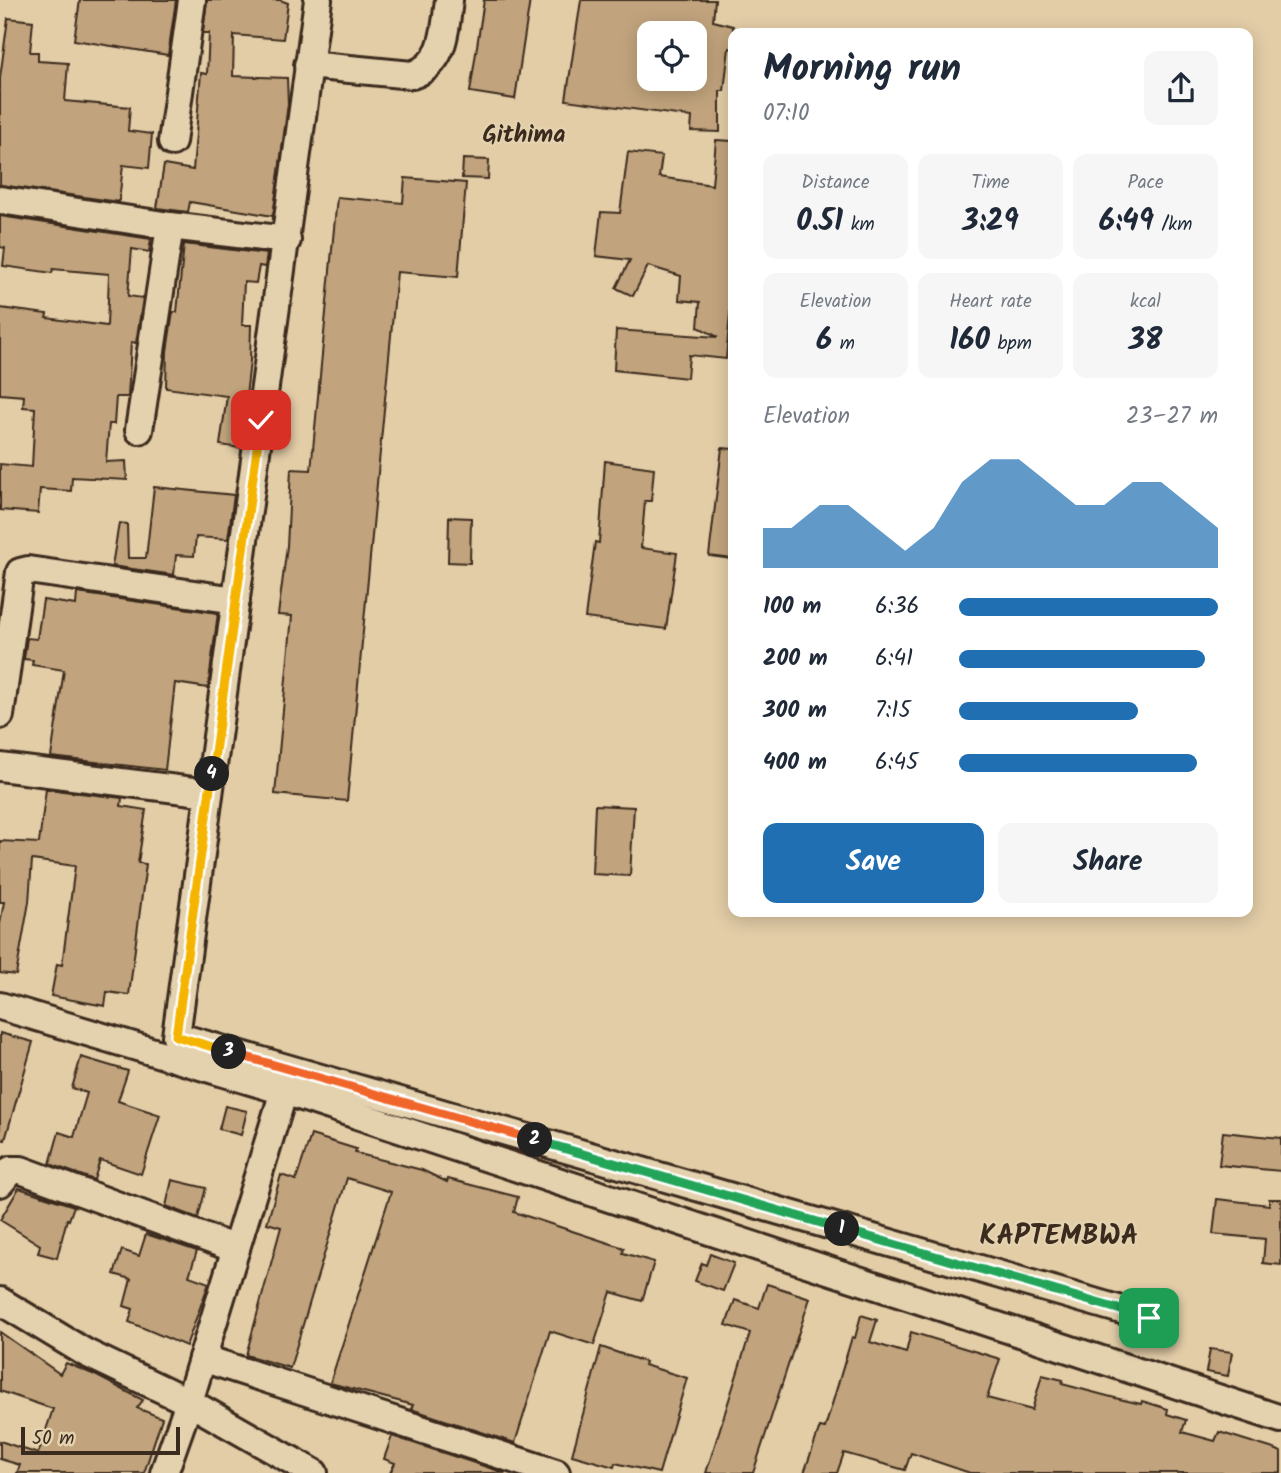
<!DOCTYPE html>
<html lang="en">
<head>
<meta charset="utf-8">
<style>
	:root { --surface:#fff; --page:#f6f6f7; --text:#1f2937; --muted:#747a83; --accent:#1f6fb2 }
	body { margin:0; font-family:Kalam,sans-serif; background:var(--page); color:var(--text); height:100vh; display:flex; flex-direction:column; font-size:26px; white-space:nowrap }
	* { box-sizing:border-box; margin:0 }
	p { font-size:23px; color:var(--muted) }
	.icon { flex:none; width:38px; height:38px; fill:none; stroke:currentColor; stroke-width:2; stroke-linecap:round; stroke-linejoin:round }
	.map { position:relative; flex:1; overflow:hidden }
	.drawer { position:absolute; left:728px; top:28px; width:525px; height:889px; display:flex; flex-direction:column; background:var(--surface); border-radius:14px; box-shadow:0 4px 18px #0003 }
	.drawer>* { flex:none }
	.fabs { position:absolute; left:637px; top:21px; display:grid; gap:14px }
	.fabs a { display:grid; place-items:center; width:70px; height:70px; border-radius:14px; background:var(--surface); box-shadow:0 4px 18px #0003; font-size:35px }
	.scale { position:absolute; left:21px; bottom:18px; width:159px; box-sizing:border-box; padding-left:7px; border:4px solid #3b2a1e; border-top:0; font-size:19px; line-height:24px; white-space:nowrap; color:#3b2a1e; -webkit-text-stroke:5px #e4d2af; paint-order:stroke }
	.pin { position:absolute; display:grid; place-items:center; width:60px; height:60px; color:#fff; margin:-30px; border-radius:14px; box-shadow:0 4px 10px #0006 }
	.km { position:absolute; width:35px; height:35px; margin:-18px; border-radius:50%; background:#222; color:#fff; font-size:19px; line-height:35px; text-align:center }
	.round { display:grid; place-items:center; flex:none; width:74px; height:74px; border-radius:14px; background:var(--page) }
	.headline { display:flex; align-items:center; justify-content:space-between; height:119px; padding:0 35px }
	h1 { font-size:38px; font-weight:600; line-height:52px }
	.stats { display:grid; grid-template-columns:repeat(3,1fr); gap:10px; height:119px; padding:7px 35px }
	.stats div { display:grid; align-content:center; border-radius:14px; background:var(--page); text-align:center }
	.stats b { font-size:30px; font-weight:600 }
	.stats small { font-size:19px; font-weight:400 }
	.stats p { font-size:19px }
	.chart { height:196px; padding:14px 35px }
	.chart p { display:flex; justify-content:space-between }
	.chart svg { width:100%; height:126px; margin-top:7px; fill:var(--accent); opacity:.7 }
	.cta { display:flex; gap:14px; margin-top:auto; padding:14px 35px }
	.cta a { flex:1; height:80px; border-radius:14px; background:var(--accent); color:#fff; font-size:28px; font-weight:600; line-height:80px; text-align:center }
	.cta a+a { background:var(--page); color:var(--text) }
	ul { padding:0 35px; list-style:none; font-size:23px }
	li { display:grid; grid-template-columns:112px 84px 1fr; align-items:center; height:52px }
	li i { height:18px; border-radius:9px; background:var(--accent) }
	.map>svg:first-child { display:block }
	.building { fill:#c1a47d; stroke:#3b2a1e; stroke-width:2; fill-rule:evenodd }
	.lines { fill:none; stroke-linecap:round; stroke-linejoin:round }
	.minor-casing { stroke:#3b2a1e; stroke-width:32 }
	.minor { stroke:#e4d2af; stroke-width:26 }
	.split-1-casing { stroke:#fff; stroke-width:14 }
	.split-2-casing { stroke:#fff; stroke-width:14 }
	.split-3-casing { stroke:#fff; stroke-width:14 }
	.split-4-casing { stroke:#fff; stroke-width:14 }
	.split-5-casing { stroke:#fff; stroke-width:14 }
	.split-1 { stroke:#22a559; stroke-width:9 }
	.split-2 { stroke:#22a559; stroke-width:9 }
	.split-3 { stroke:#f0652b; stroke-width:9 }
	.split-4 { stroke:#f5b400; stroke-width:9 }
	.split-5 { stroke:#f5b400; stroke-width:9 }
	.labels { text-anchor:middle; stroke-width:5; stroke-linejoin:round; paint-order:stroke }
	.quarter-label { font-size:24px; font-weight:bold; fill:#3b2a1e; stroke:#e4d2af }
	.district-label { font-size:28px; font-weight:bold; fill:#3b2a1e; stroke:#e4d2af }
</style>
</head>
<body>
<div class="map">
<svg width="1281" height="1473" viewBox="0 0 1281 1473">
	<rect width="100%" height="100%" fill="#e3cda7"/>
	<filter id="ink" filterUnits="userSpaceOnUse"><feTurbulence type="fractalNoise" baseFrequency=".0143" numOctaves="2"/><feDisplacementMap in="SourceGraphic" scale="14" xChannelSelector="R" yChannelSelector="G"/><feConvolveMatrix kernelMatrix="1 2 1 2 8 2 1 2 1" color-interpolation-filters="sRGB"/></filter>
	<g filter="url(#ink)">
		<g class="building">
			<polygon points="80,0 176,0 168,55 74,40"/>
			<polygon points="207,0 280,0 288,3 283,39 234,35 233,76 287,78 288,104 273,216 190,202 188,212 157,208 164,165 193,170 201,73 207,74 209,33 203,33"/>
			<polygon points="484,0 530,0 515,99 470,92"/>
			<path d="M 581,0 L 715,0 L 713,21 L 733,26 L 733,49 L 729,48 L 724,91 L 720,91 L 720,132 L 691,131 L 692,117 L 566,100 ZM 649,33 L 695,33 L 695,79 L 649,79 Z"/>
			<polygon points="8,18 33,21 30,52 38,52 38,61 68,63 65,101 130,107 128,131 152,134 149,168 123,165 119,202 0,185 0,78"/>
			<polygon points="716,140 733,141 733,280 726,359 689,355 687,378 614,370 616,330 718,337 698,327 700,302 679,300 681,276 648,266 633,296 616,288 630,260 596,256 601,212 620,213 628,152 662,156 659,177 712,185"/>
			<polygon points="463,159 489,160 488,179 462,178"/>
			<polygon points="405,178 466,183 458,277 397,272 347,801 275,794 292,616 278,615 287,546 291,469 311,470 337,197 403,203"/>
			<polygon points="0,216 151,239 149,252 132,249 128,296 143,298 136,343 131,342 128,397 116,397 114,424 109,424 106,462 126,461 127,480 72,477 71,491 40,489 38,513 0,510 0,464 32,467 35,408 23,407 24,396 0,394 0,308 47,314 46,318 107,326 109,274 53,269 52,273 3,266 5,248 0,247"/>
			<polygon points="184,244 267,254 265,267 259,266 256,283 244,282 242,325 251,325 250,361 240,448 220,445 227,396 166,388 167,351 173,312 177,312"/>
			<polygon points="722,448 733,449 733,559 709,556"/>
			<polygon points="605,461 654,468 651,501 645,501 641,548 677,553 666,629 585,618 595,542 599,543"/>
			<polygon points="154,487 234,495 228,539 196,537 194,556 176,555 174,575 112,566 119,523 127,524 128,558 146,558"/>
			<polygon points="449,517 471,518 470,563 448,562"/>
			<polygon points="77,593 218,613 208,688 175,683 165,770 51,757 64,670 32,665 33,660 24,659 27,638 37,639 43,600 76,605"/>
			<polygon points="46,789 122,798 121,806 146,810 138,863 146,864 129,995 107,992 105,1006 51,996 57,964 62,965 75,866 32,860 29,902 16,975 0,973 0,924 4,902 0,902 0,841 39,843"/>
			<polygon points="595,805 634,807 630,876 592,874"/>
			<polygon points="0,1033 33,1042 5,1140 0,1139"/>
			<polygon points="81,1057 128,1071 118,1101 160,1115 141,1174 100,1160 94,1180 50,1164 59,1132 74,1137 87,1093 72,1088"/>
			<polygon points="225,1106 247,1111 241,1135 219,1129"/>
			<polygon points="1223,1132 1281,1138 1281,1171 1219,1165"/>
			<polygon points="311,1135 356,1149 355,1153 422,1170 447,1182 448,1179 518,1197 514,1212 624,1248 623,1253 654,1262 642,1301 611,1292 594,1345 550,1331 515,1443 411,1409 413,1405 330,1383 391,1192 347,1178 290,1368 246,1355 281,1227 267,1223 281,1175 296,1180"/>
			<polygon points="172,1180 206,1188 198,1218 166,1206"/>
			<polygon points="19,1188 74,1206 69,1220 67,1219 57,1258 38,1253 40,1245 0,1220"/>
			<polygon points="1217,1199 1269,1205 1269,1199 1281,1199 1281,1265 1263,1263 1265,1239 1213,1234"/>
			<polygon points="146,1234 197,1251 189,1276 209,1283 186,1346 129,1322 133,1309 124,1306 131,1279 114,1274 122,1250 139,1256"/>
			<polygon points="710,1254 734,1263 723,1291 695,1281 702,1263 706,1265"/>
			<polygon points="767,1284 810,1298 753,1473 706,1473 750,1333 726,1325 735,1300 759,1308"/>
			<polygon points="861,1315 877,1320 870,1342 906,1353 911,1332 1000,1359 987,1398 1032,1410 1042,1375 1063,1380 1062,1384 1115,1398 1141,1404 1142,1401 1168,1409 1167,1414 1186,1420 1182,1432 1215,1441 1219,1432 1277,1450 1281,1452 1281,1473 970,1473 911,1453 905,1470 844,1453 837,1473 804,1473 820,1427 825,1428 852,1337 855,1338"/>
			<polygon points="0,1332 60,1374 66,1363 95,1375 143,1400 137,1408 162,1418 144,1473 17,1473 20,1465 0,1459 0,1441 38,1454 53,1409 0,1391"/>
			<polygon points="601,1347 645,1362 644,1365 687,1378 659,1473 615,1463 614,1467 572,1455"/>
			<polygon points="1210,1349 1232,1352 1228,1376 1206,1372"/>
			<polygon points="392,1436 505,1473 390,1473 395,1463 384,1459"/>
		</g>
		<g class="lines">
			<defs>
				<g id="minor">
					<polyline points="318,0 176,1036 1149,1318"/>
					<path d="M 308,65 L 412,75 C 445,64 445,30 449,0"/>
					<polyline points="172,142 192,0"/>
					<polyline points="0,200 170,226 287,240"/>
					<polyline points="139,430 170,226"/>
					<polyline points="0,715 20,572 28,570 236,600"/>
					<polyline points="0,767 209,793"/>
					<polyline points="0,1006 284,1091 1281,1419"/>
					<polyline points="0,1183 11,1170 21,1170 236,1249"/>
					<polyline points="0,1301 86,1353 189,1402 314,1473"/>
					<polyline points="202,1358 556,1473"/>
					<polyline points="164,1473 189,1402 284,1091"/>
				</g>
			</defs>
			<use href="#minor" class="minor-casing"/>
			<use href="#minor" class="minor"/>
		</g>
	</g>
	<g class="lines" filter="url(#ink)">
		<defs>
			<polyline id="split-1" points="842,1229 1149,1318"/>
			<polyline id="split-2" points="535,1140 842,1229"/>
			<polyline id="split-3" points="229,1052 535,1140"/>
			<polyline id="split-4" points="212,774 176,1036 229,1052"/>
			<polyline id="split-5" points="212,774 261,420"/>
		</defs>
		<use href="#split-1" class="split-1-casing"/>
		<use href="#split-2" class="split-2-casing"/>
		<use href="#split-3" class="split-3-casing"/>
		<use href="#split-4" class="split-4-casing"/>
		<use href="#split-5" class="split-5-casing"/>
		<use href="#split-1" class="split-1"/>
		<use href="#split-2" class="split-2"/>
		<use href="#split-3" class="split-3"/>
		<use href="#split-4" class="split-4"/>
		<use href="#split-5" class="split-5"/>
	</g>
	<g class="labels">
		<g class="quarter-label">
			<text x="524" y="142">Githima</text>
		</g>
		<g class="district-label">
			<text x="1059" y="1244">KAPTEMBWA</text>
		</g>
	</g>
</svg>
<div class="fabs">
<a><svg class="icon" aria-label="locate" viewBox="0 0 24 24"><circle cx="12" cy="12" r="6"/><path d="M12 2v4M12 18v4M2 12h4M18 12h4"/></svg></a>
</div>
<div class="scale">50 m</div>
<div class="pin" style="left:1149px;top:1318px;background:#1e9e55"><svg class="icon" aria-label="arrive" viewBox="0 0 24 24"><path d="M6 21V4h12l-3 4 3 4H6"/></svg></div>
<div class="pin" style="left:261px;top:420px;background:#d93025"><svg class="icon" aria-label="check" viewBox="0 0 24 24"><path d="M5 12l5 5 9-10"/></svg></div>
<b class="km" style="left:842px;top:1229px">1</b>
<b class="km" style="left:535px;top:1140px">2</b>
<b class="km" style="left:229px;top:1052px">3</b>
<b class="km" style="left:212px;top:774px">4</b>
<section class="drawer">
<div class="headline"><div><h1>Morning run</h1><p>07:10</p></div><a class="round"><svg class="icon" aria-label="share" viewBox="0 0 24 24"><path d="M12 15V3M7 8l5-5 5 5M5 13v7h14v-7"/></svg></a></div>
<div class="stats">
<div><p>Distance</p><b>0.51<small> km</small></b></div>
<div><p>Time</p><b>3:29</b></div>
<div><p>Pace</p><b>6:49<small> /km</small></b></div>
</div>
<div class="stats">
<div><p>Elevation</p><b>6<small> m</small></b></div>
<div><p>Heart rate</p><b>160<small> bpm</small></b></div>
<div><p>kcal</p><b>38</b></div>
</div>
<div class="chart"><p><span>Elevation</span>23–27 m</p>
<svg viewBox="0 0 160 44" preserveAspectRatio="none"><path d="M0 44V30L10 30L20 22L30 22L40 30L50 38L60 30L70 14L80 6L90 6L100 14L110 22L120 22L130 14L140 14L150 22L160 30V44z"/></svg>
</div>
<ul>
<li><b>100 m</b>6:36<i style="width:100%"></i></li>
<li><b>200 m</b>6:41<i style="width:95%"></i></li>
<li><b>300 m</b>7:15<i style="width:69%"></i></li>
<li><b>400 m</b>6:45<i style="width:92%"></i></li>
</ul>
<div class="cta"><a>Save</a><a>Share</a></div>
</section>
</div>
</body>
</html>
